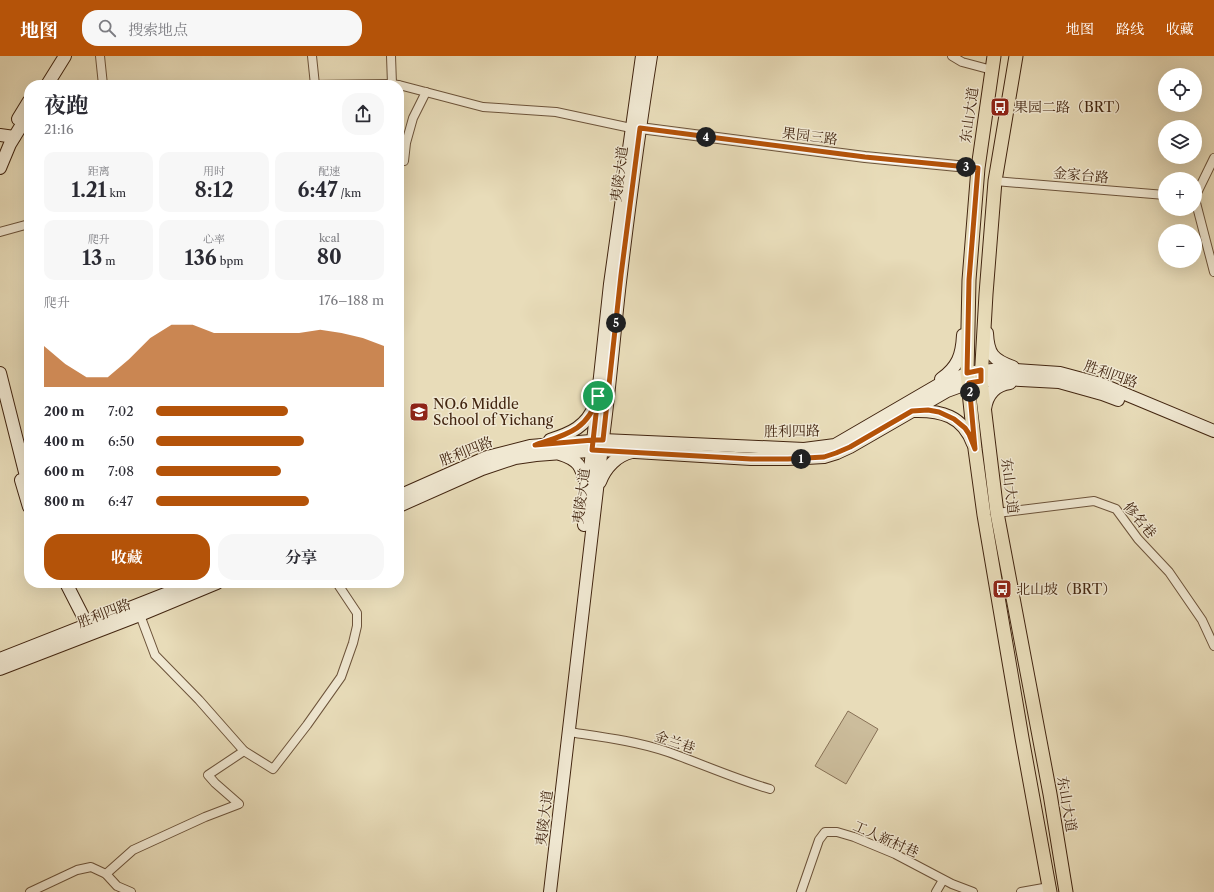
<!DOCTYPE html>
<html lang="zh">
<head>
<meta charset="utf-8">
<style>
	:root { --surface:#fff; --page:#f7f7f7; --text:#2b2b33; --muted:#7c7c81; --accent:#b45309 }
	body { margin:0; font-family:"Libre Caslon Text","Noto Serif SC",serif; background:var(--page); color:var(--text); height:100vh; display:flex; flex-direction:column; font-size:15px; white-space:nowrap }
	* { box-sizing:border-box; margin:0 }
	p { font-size:13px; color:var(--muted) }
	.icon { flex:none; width:22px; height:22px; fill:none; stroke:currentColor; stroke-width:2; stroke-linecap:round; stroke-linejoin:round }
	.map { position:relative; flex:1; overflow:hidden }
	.sheet { position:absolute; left:24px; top:24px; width:380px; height:508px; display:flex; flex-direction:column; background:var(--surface); border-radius:16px; box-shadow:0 4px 16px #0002 }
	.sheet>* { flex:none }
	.tools { position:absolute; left:1158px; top:12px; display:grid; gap:8px }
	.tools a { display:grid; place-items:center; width:44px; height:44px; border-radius:50%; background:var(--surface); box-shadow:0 4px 16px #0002; font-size:20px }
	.pin { position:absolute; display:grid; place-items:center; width:34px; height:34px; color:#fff; margin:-17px; border:2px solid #fff; border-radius:50%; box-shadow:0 1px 4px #0007 }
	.km { position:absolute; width:20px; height:20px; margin:-10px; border-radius:50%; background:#222; color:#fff; font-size:11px; line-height:20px; text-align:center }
	.round { display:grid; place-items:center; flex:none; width:42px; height:42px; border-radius:16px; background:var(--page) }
	.overview { display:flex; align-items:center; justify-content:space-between; height:68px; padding:0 20px }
	h1 { font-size:22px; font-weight:700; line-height:30px }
	.metrics { display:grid; grid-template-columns:repeat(3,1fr); gap:6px; height:68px; padding:4px 20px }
	.metrics div { display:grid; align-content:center; border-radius:10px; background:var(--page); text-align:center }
	.metrics b { font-size:20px; font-weight:700 }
	.metrics small { font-size:11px; font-weight:400 }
	.metrics p { font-size:11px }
	.chart { height:112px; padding:8px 20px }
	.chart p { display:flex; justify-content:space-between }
	.chart svg { width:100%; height:72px; margin-top:4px; fill:var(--accent); opacity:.7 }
	.action { display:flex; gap:8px; margin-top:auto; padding:8px 20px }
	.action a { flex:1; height:46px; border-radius:16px; background:var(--accent); color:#fff; font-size:16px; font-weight:700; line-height:46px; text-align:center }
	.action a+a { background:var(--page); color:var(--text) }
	ul { padding:0 20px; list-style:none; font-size:13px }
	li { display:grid; grid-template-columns:64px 48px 1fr; align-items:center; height:30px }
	li i { height:10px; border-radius:5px; background:var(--accent) }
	header { display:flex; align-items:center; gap:24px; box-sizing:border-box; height:56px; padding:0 20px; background:var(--accent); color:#fff }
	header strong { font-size:19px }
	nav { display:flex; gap:22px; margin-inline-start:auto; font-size:14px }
	.search { width:280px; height:36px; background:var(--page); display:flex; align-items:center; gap:10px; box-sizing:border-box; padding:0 14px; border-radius:16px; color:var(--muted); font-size:15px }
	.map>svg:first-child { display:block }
	.pitch { fill:#ccbd9c; stroke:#877156 }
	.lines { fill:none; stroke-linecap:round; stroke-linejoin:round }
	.minor-casing { stroke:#6c533a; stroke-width:10 }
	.tertiary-casing { stroke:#6c533a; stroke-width:12 }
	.secondary-casing { stroke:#422510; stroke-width:14 }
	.primary-casing { stroke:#422510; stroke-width:15 }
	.minor { stroke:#f0e8d2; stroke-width:8 }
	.tertiary { stroke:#f0e8d2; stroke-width:10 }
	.secondary { stroke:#f0e8d2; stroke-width:12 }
	.primary { stroke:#e8dcb9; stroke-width:13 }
	.route-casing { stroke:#fff; stroke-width:8 }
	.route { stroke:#b45309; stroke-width:5 }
	.labels { text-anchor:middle; stroke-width:3; stroke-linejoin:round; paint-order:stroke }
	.poi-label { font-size:14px; fill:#422510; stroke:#f0e8d2; text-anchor:start }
	.street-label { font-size:14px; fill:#422510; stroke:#f0e8d2 }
</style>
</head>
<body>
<header>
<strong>地图</strong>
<div class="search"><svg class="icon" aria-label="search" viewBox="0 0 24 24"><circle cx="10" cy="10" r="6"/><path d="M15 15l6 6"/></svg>搜索地点</div>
<nav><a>地图</a><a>路线</a><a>收藏</a></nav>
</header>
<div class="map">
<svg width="1214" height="836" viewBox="0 0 1214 836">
	<rect width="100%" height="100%" fill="#e8dcb9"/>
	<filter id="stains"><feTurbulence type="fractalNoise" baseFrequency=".005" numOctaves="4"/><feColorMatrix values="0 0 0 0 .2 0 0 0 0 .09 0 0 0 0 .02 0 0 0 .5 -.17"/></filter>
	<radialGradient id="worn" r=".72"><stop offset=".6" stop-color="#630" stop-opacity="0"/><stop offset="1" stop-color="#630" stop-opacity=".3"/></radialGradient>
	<polygon class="pitch" points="848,655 878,673 846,728 815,710"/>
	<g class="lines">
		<defs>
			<g id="minor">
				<polyline points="100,0 103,29"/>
				<polyline points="312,0 315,29"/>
				<polyline points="391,0 392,28"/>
				<polyline points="952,0 962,6 992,14"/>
				<polyline points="308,29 392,28 398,29"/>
				<polyline points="399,29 483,51 556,56 631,72"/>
				<polyline points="404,105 406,87 413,62 426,36"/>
				<polyline points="995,125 1165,139"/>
				<polyline points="1195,141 1214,102"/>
				<polyline points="1195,143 1214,216"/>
				<polyline points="0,176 29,168"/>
				<polyline points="997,457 1094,445 1116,453 1138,483 1169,516 1202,564 1214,590"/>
				<polyline points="140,559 155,599 199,644 244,695 273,713 307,669 341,621 353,587 357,570 357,557 337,527"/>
				<path d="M 569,676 C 602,681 636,685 668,696 C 702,708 735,723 770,733"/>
				<polyline points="106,818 133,794 205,761 239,748 215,727 208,719 244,695"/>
				<polyline points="30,836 77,814 91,811 106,818 117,830 131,836"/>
				<polyline points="801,836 819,784 825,776 837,776 854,781 895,798 952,828 973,836"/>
				<polyline points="936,836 943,824"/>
				<polyline points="1021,836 1049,831"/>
			</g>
			<polyline id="tertiary" points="640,72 865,101 978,112"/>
			<g id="secondary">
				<polyline points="47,29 65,0"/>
				<polyline points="18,63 29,45"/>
				<polyline points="0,79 14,81"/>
				<polyline points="0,112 10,88 29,57"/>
				<path d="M 987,277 C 988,298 993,304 1013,311"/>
				<polyline points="0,317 29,432"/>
				<path d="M 941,323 C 958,311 962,299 963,279"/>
				<path d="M 985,353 C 987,338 995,329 1010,327"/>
				<path d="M 913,355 C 941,354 963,360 973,388"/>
				<path d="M 550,384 C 571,377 586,371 595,349"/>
				<path d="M 560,398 C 579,404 581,410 586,429"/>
				<polyline points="21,424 29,451"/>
				<path d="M 600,426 C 605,412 617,399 632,396"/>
				<polyline points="399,440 487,401 530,390 603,384 804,393 835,389 945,325 974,316 1002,313 1060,317 1101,328 1214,375"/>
				<polyline points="399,450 482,413 515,402 536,399 602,394 751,403 788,403 824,401 837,397 850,391 947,335 969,327 1002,323 1059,326 1102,338 1118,344"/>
				<polyline points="584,469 610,228 642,0"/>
				<polyline points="66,527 90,574"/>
				<polyline points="0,603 193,527"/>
				<polyline points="0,613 140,559 217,527"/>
				<path d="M 550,836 C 568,685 585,533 603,382 C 610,330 614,278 620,226 C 629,151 639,75 651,0"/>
			</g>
			<g id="primary">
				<polyline points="994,0 978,112 969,224 967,317 975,393 984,459 1022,682 1050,836"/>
				<polyline points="1016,0 995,125 986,238 981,325 997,457 1050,738 1066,836"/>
			</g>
		</defs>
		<use href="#minor" class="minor-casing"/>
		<use href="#tertiary" class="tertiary-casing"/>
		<use href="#secondary" class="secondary-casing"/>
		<use href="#primary" class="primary-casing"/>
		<use href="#minor" class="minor"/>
		<use href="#tertiary" class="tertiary"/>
		<use href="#secondary" class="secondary"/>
		<use href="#primary" class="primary"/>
	</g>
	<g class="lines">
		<defs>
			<path id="route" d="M 598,340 L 592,394 L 751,403 L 788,403 L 824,401 L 836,397 L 850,391 L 912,355 L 928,354 L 939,356 L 954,363 L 965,372 L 969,378 L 975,393 L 969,327 L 981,325 L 981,314 L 967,317 L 969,224 L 978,112 L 865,101 L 640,72 L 621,219 L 603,384 L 593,384 L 535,389 C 565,379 588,375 598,340"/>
		</defs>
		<use href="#route" class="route-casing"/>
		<use href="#route" class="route"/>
	</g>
	<defs>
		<symbol id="bus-square" viewBox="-11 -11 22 22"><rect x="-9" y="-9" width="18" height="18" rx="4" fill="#8f2418" stroke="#f0e8d2"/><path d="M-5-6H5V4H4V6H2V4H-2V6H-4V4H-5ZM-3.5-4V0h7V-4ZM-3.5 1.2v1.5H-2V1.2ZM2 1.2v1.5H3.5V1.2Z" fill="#fff"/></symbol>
		<symbol id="school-square" viewBox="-11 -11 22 22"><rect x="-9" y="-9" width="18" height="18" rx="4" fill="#8f2418" stroke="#f0e8d2"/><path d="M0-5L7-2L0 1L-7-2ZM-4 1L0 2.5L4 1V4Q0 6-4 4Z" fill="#fff"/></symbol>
	</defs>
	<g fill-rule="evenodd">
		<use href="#bus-square" x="989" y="40" width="22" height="22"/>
		<use href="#school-square" x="408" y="345" width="22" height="22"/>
		<use href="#bus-square" x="991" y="522" width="22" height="22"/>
	</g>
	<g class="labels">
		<g class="poi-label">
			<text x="1014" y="56">果园二路（BRT）</text>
			<text x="433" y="353">NO.6 Middle<tspan x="433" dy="16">School of Yichang</tspan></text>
			<text x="1016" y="538">北山坡（BRT）</text>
		</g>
		<g class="street-label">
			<text transform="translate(969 59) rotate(-82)" y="5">东山大道</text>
			<text transform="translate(810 80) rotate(7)" y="5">果园三路</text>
			<text transform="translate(619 118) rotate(-83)" y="5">夷陵大道</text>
			<text transform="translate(1081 119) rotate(5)" y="5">金家台路</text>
			<text transform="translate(1111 318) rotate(19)" y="5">胜利四路</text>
			<text transform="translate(792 375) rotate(-1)" y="5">胜利四路</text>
			<text transform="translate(466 395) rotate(-22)" y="5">胜利四路</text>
			<text transform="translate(1010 430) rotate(83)" y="5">东山大道</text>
			<text transform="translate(581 440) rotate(-83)" y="5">夷陵大道</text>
			<text transform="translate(1140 464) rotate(50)" y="5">修名巷</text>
			<text transform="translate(104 557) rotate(-21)" y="5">胜利四路</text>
			<text transform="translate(675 686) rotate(19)" y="5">金兰巷</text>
			<text transform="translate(1067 748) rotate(80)" y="5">东山大道</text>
			<text transform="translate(544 762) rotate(-83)" y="5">夷陵大道</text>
			<text transform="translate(886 783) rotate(24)" y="5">工人新村巷</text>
		</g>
	</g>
	<rect width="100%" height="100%" filter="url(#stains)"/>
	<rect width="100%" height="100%" fill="url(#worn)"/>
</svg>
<div class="tools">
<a><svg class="icon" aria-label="locate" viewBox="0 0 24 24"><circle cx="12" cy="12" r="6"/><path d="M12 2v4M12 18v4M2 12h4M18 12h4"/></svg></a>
<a><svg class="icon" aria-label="layers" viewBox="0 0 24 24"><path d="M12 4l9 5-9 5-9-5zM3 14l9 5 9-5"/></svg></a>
<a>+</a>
<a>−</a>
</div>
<div class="pin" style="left:598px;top:340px;background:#1e9e55"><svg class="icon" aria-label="arrive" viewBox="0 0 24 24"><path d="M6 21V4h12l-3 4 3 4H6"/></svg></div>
<b class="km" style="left:801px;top:403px">1</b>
<b class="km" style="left:970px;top:336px">2</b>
<b class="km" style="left:966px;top:111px">3</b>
<b class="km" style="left:706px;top:81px">4</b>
<b class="km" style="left:616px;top:267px">5</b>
<section class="sheet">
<div class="overview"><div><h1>夜跑</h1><p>21:16</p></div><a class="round"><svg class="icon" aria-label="share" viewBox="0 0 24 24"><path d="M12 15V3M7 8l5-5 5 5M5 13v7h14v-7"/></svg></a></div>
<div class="metrics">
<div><p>距离</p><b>1.21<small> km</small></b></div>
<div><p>用时</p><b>8:12</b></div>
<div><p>配速</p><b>6:47<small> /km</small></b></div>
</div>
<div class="metrics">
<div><p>爬升</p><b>13<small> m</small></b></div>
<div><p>心率</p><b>136<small> bpm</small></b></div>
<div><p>kcal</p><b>80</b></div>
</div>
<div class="chart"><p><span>爬升</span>176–188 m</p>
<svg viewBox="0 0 160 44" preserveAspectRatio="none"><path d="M0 44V19L10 30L20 38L30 38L40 27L50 14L60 6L70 6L80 11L90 11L100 11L110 11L120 11L130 9L140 11L150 14L160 19V44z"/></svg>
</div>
<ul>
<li><b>200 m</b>7:02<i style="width:58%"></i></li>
<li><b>400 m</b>6:50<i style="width:65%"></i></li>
<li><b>600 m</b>7:08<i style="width:55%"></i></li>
<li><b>800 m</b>6:47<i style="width:67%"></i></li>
</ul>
<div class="action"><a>收藏</a><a>分享</a></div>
</section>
</div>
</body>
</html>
